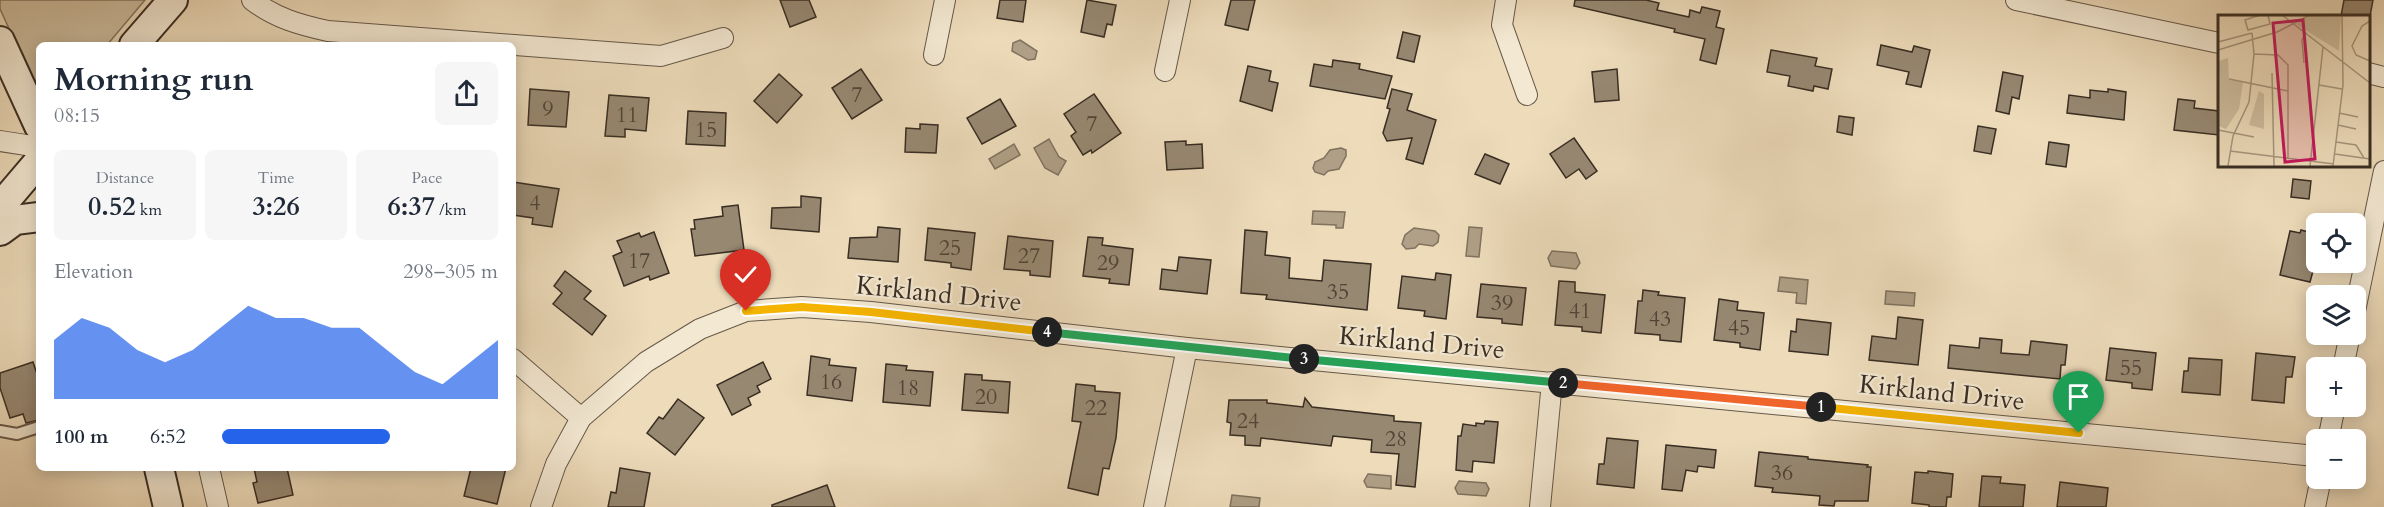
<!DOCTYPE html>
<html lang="en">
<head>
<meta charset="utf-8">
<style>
	:root { --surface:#fff; --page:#f6f6f7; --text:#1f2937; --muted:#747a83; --accent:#2563eb }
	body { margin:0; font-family:Cardo,serif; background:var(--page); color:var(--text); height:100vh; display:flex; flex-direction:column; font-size:22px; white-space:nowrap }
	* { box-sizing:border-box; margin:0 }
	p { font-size:20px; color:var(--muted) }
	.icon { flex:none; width:33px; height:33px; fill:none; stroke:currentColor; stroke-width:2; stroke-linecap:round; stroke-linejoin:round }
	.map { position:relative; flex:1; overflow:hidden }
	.details { position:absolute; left:36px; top:42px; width:480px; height:429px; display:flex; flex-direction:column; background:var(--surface); border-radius:9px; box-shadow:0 3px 15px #0003 }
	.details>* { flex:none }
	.buttons { position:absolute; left:2306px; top:213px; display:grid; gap:12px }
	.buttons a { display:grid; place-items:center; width:60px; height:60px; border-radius:9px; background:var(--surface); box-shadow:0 3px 15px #0003; font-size:30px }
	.pin { position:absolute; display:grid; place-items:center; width:51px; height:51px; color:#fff; margin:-62px -26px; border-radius:50% 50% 50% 0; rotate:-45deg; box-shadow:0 0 6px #0007 }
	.pin .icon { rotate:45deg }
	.km { position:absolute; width:30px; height:30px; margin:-15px; border-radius:50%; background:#222; color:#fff; font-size:16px; line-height:30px; text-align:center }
	.round { display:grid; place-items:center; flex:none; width:63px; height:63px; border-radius:9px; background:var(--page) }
	.summary { display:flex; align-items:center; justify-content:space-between; height:102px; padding:0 18px }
	h1 { font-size:33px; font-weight:700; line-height:45px }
	.figures { display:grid; grid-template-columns:repeat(3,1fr); gap:9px; height:102px; padding:6px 18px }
	.figures div { display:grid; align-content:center; border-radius:9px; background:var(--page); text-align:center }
	.figures b { font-size:26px; font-weight:700 }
	.figures small { font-size:16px; font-weight:400 }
	.figures p { font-size:16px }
	.chart { height:168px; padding:12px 18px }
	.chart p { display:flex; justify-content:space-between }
	.chart svg { width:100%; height:108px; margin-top:6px; fill:var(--accent); opacity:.7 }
	ul { padding:0 18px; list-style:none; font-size:20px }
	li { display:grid; grid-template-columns:96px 72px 1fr; align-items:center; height:45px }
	li i { height:15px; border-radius:8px; background:var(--accent) }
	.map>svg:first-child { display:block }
	.green { fill:#cebea0; stroke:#847662; stroke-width:1.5 }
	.water { fill:#b0a087; stroke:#80725f; stroke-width:1.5 }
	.building { fill:#978872; stroke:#392e23; stroke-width:1.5 }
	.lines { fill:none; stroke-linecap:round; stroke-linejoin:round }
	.service-casing { stroke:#665949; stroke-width:14 }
	.minor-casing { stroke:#665949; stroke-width:22 }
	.secondary-casing { stroke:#392e23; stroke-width:32 }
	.service { stroke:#f3e8d2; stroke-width:10 }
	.minor { stroke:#f3e8d2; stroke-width:20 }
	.secondary { stroke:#f3e8d2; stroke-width:28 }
	.split-1-casing { stroke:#fff; stroke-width:12 }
	.split-2-casing { stroke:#fff; stroke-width:12 }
	.split-3-casing { stroke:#fff; stroke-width:12 }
	.split-4-casing { stroke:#fff; stroke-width:12 }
	.split-5-casing { stroke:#fff; stroke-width:12 }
	.split-1 { stroke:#f5b400; stroke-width:8 }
	.split-2 { stroke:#f0652b; stroke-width:8 }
	.split-3 { stroke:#22a559; stroke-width:8 }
	.split-4 { stroke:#22a559; stroke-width:8 }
	.split-5 { stroke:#f5b400; stroke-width:8 }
	.labels { text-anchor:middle; stroke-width:4.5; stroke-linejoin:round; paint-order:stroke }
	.number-label { font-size:22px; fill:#504437 }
	.street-label { font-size:26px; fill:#392e23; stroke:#f3e8d2 }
	.inset-road { fill:none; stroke:#a5967e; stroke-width:1.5 }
	.view { fill:#c2185b; fill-opacity:0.15; stroke:#c2185b; stroke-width:3 }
	.inset-edge { fill:none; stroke:#392e23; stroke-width:3 }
</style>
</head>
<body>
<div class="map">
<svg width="2384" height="507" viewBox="0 0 2384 507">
	<rect width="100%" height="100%" fill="#eddbba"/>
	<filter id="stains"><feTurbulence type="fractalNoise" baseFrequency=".00333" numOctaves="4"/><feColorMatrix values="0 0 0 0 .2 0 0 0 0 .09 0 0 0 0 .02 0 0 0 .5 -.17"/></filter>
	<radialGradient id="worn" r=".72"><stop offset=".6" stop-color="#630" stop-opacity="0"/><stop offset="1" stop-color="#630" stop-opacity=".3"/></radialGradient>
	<polygon class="green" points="0,0 145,0 107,45 39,45 39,94 0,9"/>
	<g class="water">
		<polygon points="1020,40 1037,51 1035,59 1028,60 1012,51 1013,43"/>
		<polygon points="1049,139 1059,157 1066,161 1058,175 1045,168 1034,148"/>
		<polygon points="1014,144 1020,155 995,169 989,159"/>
		<polygon points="1341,148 1346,150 1346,156 1339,169 1328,171 1324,175 1315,172 1313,168 1315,162 1324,158 1330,150"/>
		<polygon points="1313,211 1345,212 1343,228 1336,228 1336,225 1312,224"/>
		<polygon points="1469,227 1482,228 1479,257 1466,256"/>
		<polygon points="1414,228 1435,231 1439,235 1438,242 1433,246 1419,244 1415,248 1406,249 1402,244 1405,235"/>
		<polygon points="1552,251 1576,253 1580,263 1576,269 1551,266 1548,258"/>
		<polygon points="1780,277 1808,280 1806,304 1796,303 1797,293 1778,291"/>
		<polygon points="1886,291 1915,293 1914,306 1885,304"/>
		<polygon points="1368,474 1391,476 1391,489 1367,487 1364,481"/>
		<polygon points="1459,481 1486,483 1489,489 1486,496 1458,494 1455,488"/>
		<polygon points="1232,495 1260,498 1259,507 1230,507"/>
	</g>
	<g class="building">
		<polygon points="780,0 809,0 816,17 790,27"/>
		<polygon points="1000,0 1026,0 1023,22 997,18"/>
		<polygon points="1087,0 1116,5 1112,25 1107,24 1104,37 1081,32"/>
		<polygon points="1231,0 1255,0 1248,30 1225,25"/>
		<polygon points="1575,0 1646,0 1659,3 1657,10 1689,17 1690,10 1700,13 1702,7 1720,11 1716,27 1724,29 1716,64 1700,60 1705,39 1674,32 1675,29 1574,6"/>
		<polygon points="2344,0 2373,0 2370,16 2341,16"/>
		<polygon points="1403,32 1420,36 1414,62 1397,58"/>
		<polygon points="1881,45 1912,52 1914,46 1930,50 1921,87 1906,84 1909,72 1877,65"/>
		<polygon points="1771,50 1817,58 1815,66 1832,69 1828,89 1814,86 1813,91 1788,86 1790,76 1767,72"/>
		<polygon points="1333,60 1360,64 1359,69 1392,76 1385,99 1310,86 1314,64 1332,67"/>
		<polygon points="1248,66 1271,71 1269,81 1278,83 1272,111 1240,101"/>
		<polygon points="861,69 882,100 852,119 832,88"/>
		<polygon points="1617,69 1619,100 1595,102 1592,72"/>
		<polygon points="2003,72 2023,76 2019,99 2012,97 2009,114 1996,111"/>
		<polygon points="779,74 802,95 777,123 754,101"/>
		<polygon points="530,89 569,92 566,127 528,125"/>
		<polygon points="1392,89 1412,94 1407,110 1436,120 1423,164 1406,159 1412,138 1387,141 1383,133 1390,109 1387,108"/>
		<polygon points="2108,89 2126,92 2124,120 2067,113 2069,95 2090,98 2090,90 2108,92"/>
		<polygon points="1094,94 1121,133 1092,153 1091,150 1083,155 1071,136 1076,132 1064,114"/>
		<polygon points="609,95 649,98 646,131 625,129 625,137 605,136"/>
		<polygon points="1000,99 1016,126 982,144 967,118"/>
		<polygon points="2178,99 2195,101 2194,108 2219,111 2219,135 2174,130"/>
		<polygon points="688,111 726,113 725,146 686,144"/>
		<polygon points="1839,116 1854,118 1852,135 1837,132"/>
		<polygon points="920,124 938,125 936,153 905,152 906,128 920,129"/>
		<polygon points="1978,126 1996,129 1991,154 1974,151"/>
		<polygon points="1574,138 1597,171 1586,179 1579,169 1566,178 1550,154"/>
		<polygon points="1186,141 1186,145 1202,144 1203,168 1167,170 1165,142"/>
		<polygon points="2049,142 2069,145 2066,167 2046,164"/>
		<polygon points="1485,154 1509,164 1500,184 1475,174"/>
		<polygon points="2293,179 2311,181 2309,199 2291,197"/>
		<polygon points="513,182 559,189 552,227 532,224 533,218 513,215"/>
		<polygon points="801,196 821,198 819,232 771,228 772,208 801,207"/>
		<polygon points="738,205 744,250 695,256 691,229 695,229 694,220 723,216 722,207"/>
		<polygon points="878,227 900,229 898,262 848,258 850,238 877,237"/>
		<polygon points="928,228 975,233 971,270 951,267 951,263 925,260"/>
		<polygon points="1245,230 1267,232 1265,255 1290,258 1289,278 1322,281 1324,260 1371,264 1367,310 1266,299 1267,295 1241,293"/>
		<polygon points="2301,230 2316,234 2316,272 2313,271 2310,282 2280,275 2290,231 2300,233"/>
		<polygon points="654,232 669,273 650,280 649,276 624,286 613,256 622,252 617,241 639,233 641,237"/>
		<polygon points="1008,236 1053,241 1050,277 1030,275 1030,271 1004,269"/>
		<polygon points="1088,237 1103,238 1102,245 1133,249 1129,285 1109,283 1110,279 1083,276"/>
		<polygon points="1179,257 1211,260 1207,294 1160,289 1162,269 1177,271"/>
		<polygon points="565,271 591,291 584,299 606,316 592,335 553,304 562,293 554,286"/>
		<polygon points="1436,273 1451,275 1446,319 1424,316 1425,311 1398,308 1402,276 1435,280"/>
		<polygon points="1559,281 1575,282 1575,292 1605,295 1601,333 1582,331 1582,327 1555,325"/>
		<polygon points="1481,284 1526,288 1522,325 1502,323 1502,319 1477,317"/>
		<polygon points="1643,290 1659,292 1658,295 1685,298 1681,342 1660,340 1660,335 1635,333 1638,301 1642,301"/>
		<polygon points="1719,299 1738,302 1737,310 1764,313 1760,350 1740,347 1740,343 1714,340"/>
		<polygon points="1898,317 1923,320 1918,365 1869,360 1872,336 1896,339"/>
		<polygon points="1797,319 1831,323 1828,355 1789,351 1791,331 1796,332"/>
		<polygon points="1980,338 2002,340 2001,353 2029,355 2031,341 2067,345 2065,365 2061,365 2060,379 1948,368 1950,345 1979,348"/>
		<polygon points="2110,348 2156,353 2152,390 2132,388 2132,383 2106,380"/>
		<polygon points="2256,353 2295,357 2292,377 2286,377 2284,403 2252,400"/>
		<polygon points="811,356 830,359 829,365 856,368 852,401 807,395"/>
		<polygon points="2189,358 2222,360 2220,395 2182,392 2184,371 2188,371"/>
		<polygon points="33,362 39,380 39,420 26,423 23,414 10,418 0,388 0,373"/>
		<polygon points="763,362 771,379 757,386 760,392 748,398 751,405 732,415 717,385"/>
		<polygon points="886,364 907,366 906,370 933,372 930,406 883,402"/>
		<polygon points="965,374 982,375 982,380 1010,382 1008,413 962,410"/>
		<polygon points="1076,384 1095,386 1095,391 1120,393 1116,438 1109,469 1103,468 1098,495 1068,488 1081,422 1072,421"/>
		<polygon points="1305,398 1312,407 1394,416 1394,421 1421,423 1415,487 1396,485 1399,454 1371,452 1372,440 1333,436 1331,446 1261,438 1260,446 1245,445 1245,436 1230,435 1231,423 1227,422 1229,400 1267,400 1267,403 1303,407"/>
		<polygon points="678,399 704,418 675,455 647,433 659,417 663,419"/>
		<polygon points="1485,421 1498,422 1494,463 1473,461 1472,472 1456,470 1458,436 1461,436 1463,424 1476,426 1476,423 1484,424"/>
		<polygon points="1607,438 1638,441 1634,488 1597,484 1599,464 1604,464"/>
		<polygon points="1666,445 1716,450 1714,468 1698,466 1697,472 1686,470 1682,491 1662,489"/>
		<polygon points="1759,452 1808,457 1808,459 1868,465 1867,467 1871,467 1868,501 1835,501 1834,506 1819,505 1820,496 1772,492 1773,488 1755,486"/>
		<polygon points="254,468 287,468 293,495 258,503 253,483 257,482"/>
		<polygon points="471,468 506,468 497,504 464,496"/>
		<polygon points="620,468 650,473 644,507 608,507 611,492 616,493"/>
		<polygon points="1928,471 1953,474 1951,497 1947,497 1946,507 1929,507 1929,505 1912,503 1915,472 1928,473"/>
		<polygon points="1982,476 2001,477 2000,483 2025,485 2023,507 1979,507"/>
		<polygon points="2060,482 2108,488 2106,507 2057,507"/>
		<polygon points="827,485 835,507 772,507 772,505"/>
	</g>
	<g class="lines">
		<defs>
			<polyline id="service" points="0,431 17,434 39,427"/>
			<g id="minor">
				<path d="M 252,0 C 275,18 300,25 328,31 L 661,56 L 723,38"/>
				<polyline points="1506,0 1502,25 1527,95"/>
				<polyline points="2016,0 2219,43"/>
				<polyline points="934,55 945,0"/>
				<polyline points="1165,71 1180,0"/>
				<polyline points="2368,73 2384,77"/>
				<polyline points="0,141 39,147"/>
				<polyline points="2355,311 2384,171"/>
				<polyline points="513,359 581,418"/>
				<polyline points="2343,368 2350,334"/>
				<polyline points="2328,440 2335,406"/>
				<polyline points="209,468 218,507"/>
				<polyline points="541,507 556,464 581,418 646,362 700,329 746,311 802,307 871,312 1187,348 2316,456"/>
				<polyline points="1154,507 1187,348"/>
				<polyline points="1540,507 1552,382"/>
				<polyline points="2315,507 2321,478"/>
			</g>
			<g id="secondary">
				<polyline points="0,41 39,126"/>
				<polyline points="134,45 173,0"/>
				<polyline points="0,207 39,161"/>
				<polyline points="0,231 15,220 39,217"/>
				<polyline points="159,468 168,507"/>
			</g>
		</defs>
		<use href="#service" class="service-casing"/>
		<use href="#minor" class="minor-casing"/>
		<use href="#secondary" class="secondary-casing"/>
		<use href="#service" class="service"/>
		<use href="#minor" class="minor"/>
		<use href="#secondary" class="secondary"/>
	</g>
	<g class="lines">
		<defs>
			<polyline id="split-1" points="1821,407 2079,433"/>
			<polyline id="split-2" points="1563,383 1821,407"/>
			<polyline id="split-3" points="1304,359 1563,383"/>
			<polyline id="split-4" points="1047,332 1304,359"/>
			<polyline id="split-5" points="746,311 802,307 871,312 1047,332"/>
		</defs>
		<use href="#split-1" class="split-1-casing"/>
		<use href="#split-2" class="split-2-casing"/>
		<use href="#split-3" class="split-3-casing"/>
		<use href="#split-4" class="split-4-casing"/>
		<use href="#split-5" class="split-5-casing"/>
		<use href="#split-1" class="split-1"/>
		<use href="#split-2" class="split-2"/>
		<use href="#split-3" class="split-3"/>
		<use href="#split-4" class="split-4"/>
		<use href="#split-5" class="split-5"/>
	</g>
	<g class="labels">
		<g class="number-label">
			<text x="857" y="102">7</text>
			<text x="548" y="116">9</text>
			<text x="627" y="122">11</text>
			<text x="1092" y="131">7</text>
			<text x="706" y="137">15</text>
			<text x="535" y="210">4</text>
			<text x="950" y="255">25</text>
			<text x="1029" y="263">27</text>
			<text x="639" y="268">17</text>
			<text x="1108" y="270">29</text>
			<text x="1338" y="299">35</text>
			<text x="1502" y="310">39</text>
			<text x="1580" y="318">41</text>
			<text x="1660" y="326">43</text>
			<text x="1739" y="335">45</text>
			<text x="2131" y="375">55</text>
			<text x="831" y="389">16</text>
			<text x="908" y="395">18</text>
			<text x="986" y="404">20</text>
			<text x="1096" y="415">22</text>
			<text x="1248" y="428">24</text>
			<text x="1396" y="446">28</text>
			<text x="1782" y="480">36</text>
		</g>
		<g class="street-label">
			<text transform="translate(939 293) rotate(6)" y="9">Kirkland Drive</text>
			<text transform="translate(1422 342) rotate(5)" y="9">Kirkland Drive</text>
			<text transform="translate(1942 392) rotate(6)" y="9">Kirkland Drive</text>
		</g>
	</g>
	<g transform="translate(2218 15)">
		<rect width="152" height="152" fill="#eddbba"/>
		<path d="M 93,0 L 123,0 L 121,36 L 78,9 ZM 10,43 L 11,65 L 25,67 L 21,94 L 8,114 L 0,111 L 0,46 ZM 41,76 L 46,79 L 46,114 L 31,110 Z" fill="#cebea0"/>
		<path class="inset-road" d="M 42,0 L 27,5 L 30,15 L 52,9 L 50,0M 64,0 L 152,68M 152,6 L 144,11 L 134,31 L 138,40 L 152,46M 0,27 L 34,18M 0,35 L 59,17 L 92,0M 36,39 L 60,40 L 70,50 L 70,143M 86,48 L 84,25 L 88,17M 54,58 L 56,151M 11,64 L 70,76M 101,70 L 124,74M 121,98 L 140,102M 120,110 L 138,114M 0,115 L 36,122M 118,127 L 138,130 L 146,143M 12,136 L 116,149M 117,139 L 152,144M 10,151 L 15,121 L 31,87 L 36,39 L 34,18M 92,151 L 105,32M 115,151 L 125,70 L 124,0"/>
		<path class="view" d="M 85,5 L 97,144 L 67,147 L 55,8 Z"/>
		<rect width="152" height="152" class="inset-edge"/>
	</g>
	<rect width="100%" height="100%" filter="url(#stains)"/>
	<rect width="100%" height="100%" fill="url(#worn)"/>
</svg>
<div class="buttons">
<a><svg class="icon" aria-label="locate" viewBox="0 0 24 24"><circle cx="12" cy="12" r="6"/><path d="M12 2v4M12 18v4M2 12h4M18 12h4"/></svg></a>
<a><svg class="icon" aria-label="layers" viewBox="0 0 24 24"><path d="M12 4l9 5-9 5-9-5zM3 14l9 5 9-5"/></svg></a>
<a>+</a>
<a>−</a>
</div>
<div class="pin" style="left:2079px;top:433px;background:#1e9e55"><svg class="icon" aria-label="arrive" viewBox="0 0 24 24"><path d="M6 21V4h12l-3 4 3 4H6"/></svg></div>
<div class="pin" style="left:746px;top:311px;background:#d93025"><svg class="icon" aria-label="check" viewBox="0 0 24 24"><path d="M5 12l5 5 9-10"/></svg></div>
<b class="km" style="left:1821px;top:407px">1</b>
<b class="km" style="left:1563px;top:383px">2</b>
<b class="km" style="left:1304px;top:359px">3</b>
<b class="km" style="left:1047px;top:332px">4</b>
<section class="details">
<div class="summary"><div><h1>Morning run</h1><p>08:15</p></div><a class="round"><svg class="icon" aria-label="share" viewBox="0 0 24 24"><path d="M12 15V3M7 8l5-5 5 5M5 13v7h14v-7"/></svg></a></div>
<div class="figures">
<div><p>Distance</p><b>0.52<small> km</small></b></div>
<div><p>Time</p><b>3:26</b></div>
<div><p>Pace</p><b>6:37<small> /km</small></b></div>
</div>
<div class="chart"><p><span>Elevation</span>298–305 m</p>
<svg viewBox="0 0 160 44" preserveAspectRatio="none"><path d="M0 44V20L10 11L20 15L30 24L40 29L50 24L60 15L70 6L80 11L90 11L100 15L110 15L120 24L130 33L140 38L150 29L160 20V44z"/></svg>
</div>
<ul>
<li><b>100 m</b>6:52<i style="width:61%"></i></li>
</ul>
</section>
</div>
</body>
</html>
